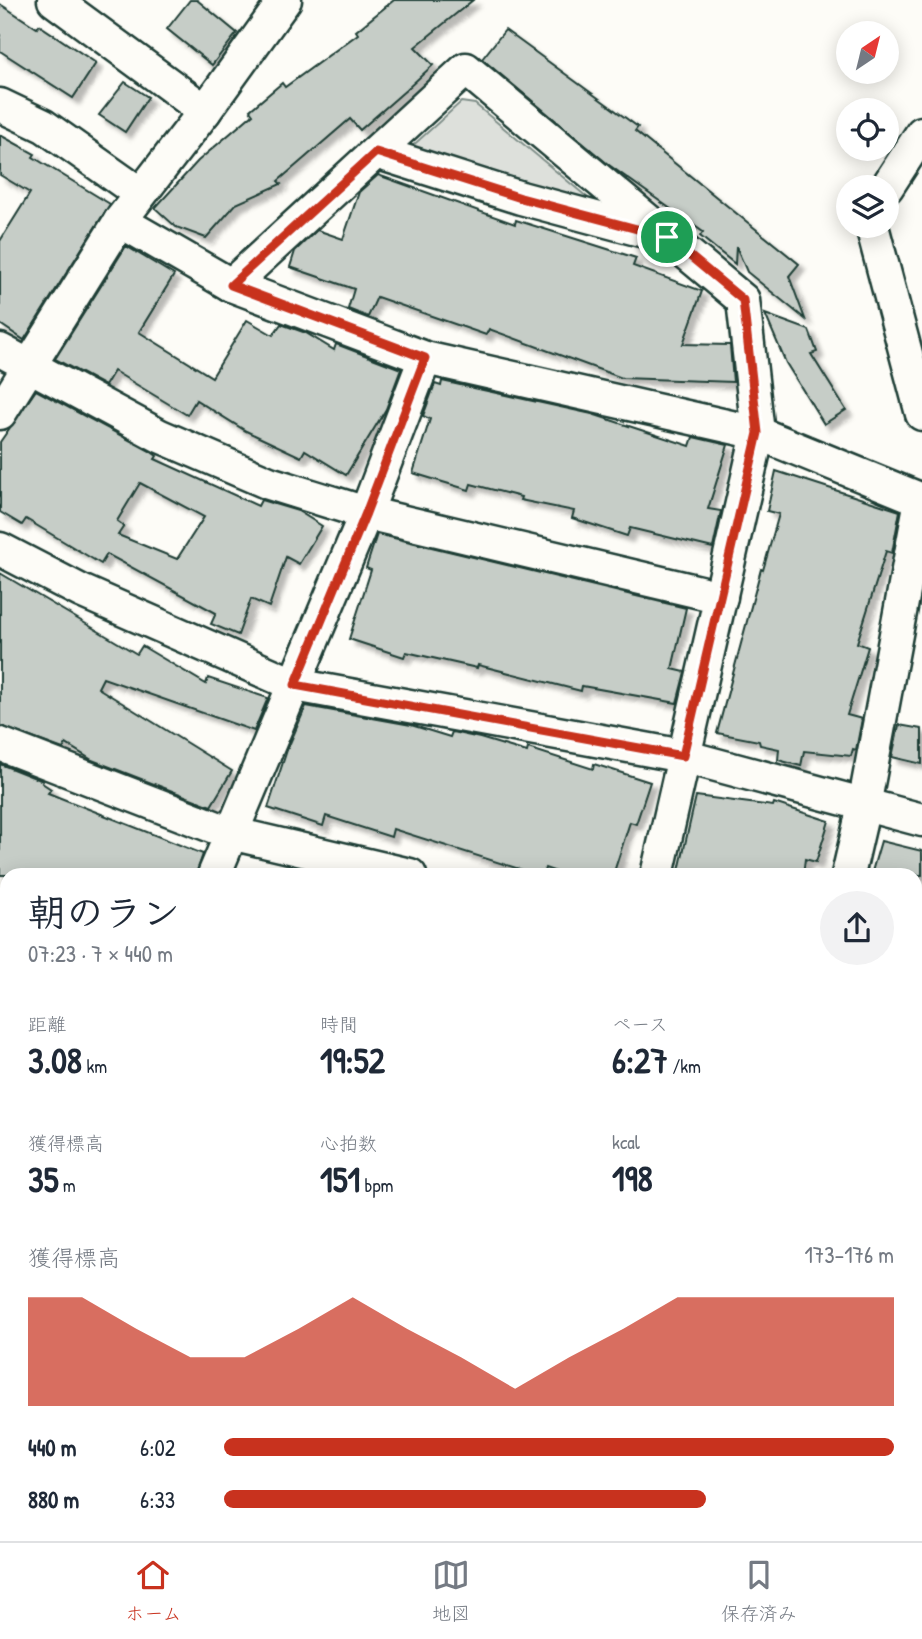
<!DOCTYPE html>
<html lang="ja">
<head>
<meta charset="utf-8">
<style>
	:root { --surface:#fff; --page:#f2f2f3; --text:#1f2937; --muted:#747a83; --line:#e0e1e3; --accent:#c8321e }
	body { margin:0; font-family:"Patrick Hand","Klee One",sans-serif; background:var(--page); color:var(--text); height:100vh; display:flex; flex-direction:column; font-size:26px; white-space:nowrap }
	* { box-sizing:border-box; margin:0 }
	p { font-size:23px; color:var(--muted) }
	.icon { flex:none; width:38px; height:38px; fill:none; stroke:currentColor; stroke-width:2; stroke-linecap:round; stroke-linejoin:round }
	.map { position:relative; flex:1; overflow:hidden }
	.details { position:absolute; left:0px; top:868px; width:922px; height:674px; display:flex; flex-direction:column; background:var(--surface); border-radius:21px 21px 0 0; box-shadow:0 4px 18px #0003 }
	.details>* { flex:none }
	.needle { width:46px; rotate:35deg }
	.fabs { position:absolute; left:836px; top:21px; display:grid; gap:14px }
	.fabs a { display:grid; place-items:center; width:63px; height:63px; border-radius:50%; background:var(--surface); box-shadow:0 4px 18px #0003; font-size:35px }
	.pin { position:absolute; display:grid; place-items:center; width:60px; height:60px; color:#fff; margin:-30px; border:4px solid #fff; border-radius:50%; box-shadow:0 2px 7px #0007 }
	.round { display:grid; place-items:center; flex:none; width:74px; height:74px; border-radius:37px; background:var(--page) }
	.headline { display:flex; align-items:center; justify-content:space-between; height:119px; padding:0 28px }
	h1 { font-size:38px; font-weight:800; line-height:52px }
	.metrics { display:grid; grid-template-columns:repeat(3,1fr); gap:10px; height:119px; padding:7px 28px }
	.metrics div { display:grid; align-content:center }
	.metrics b { font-size:35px; font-weight:800 }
	.metrics small { font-size:19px; font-weight:400 }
	.metrics p { font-size:19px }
	.chart { height:196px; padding:14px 28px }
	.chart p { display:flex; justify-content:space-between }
	.chart svg { width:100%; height:126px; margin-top:7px; fill:var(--accent); opacity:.7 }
	ul { padding:0 28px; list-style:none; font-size:23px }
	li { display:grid; grid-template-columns:112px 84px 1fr; align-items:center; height:52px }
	li i { height:18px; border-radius:9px; background:var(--accent) }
	.tabs { display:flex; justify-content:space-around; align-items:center; height:98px; border-top:2px solid var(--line); background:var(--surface); font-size:19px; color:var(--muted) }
	.tabs a { display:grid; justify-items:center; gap:4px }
	.tabs .current { color:var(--accent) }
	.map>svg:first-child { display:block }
	.green { fill:#dde0db; stroke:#7e8e88; stroke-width:2 }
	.building { fill:#c6cdc7; stroke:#1f3d34; stroke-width:2; fill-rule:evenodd; filter:url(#shadow) }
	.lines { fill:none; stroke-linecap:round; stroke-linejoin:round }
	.street-casing { stroke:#1f3d34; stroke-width:37 }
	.secondary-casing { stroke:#1f3d34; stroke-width:44 }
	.street { stroke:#fdfcf7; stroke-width:32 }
	.secondary { stroke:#fdfcf7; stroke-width:38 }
	.route-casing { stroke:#fff; stroke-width:14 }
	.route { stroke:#c8321e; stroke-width:9 }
</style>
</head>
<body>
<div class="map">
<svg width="922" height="1541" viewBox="0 0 922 1541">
	<defs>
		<filter id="shadow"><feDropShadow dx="6" dy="6" stdDeviation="2" flood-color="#0004"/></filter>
	</defs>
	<rect width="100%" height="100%" fill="#fdfcf7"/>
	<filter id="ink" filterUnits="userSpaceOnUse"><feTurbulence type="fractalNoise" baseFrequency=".0143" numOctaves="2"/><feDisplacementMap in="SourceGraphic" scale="14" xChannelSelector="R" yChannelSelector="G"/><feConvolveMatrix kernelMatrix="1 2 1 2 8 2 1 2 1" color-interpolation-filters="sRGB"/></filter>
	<g filter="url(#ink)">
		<g class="green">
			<polygon points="461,102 475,104 605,212 409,149"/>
			<polygon points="148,1535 422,1535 421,1541 164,1541"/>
		</g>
		<g class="building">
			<polygon points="190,0 197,0 237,33 212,65 167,29"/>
			<polygon points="394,0 473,0 415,47 433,65 407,89 360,130 350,119 278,181 281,184 236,204 206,238 176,227 155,208 198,161 253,114 250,110 282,83 285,87 358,34 356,31"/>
			<polygon points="0,4 37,28 39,25 96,63 73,98 0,51"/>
			<polygon points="505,30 638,127 635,131 799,264 789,276 805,319 747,272 736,246 735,264 700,236 703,232 609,165 482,59"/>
			<polygon points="125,82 148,97 125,132 99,115"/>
			<polygon points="0,135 35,154 33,157 110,204 24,340 0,324 0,241 30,193 0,175"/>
			<polygon points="378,175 515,224 516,220 636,258 633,266 702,291 683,344 730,345 733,382 622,378 489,329 486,335 377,297 368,317 348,309 354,289 290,267 295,251 317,230 343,239 359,192"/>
			<polygon points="126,246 174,275 139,332 212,377 247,320 273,335 281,324 306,333 334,350 336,344 401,369 386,409 346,475 305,450 301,457 246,431 196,400 187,415 114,371 105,386 55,359"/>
			<polygon points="765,314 809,330 817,352 811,354 846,410 824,424 786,363"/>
			<polygon points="442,381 592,414 690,446 693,437 728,445 708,509 721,511 713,548 630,528 627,536 572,518 574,511 520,500 521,497 471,484 469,490 413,473 430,419 423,416 435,384 441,386"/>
			<path d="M 36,390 L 150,451 L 157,456 L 155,459 L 258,506 L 261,500 L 298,511 L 322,526 L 299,564 L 286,557 L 269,607 L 251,599 L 238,635 L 211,624 L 216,613 L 107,554 L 101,564 L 26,519 L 22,525 L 0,512 L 0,442 ZM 140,483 L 204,517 L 177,559 L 118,535 L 124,526 L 117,521 Z"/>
			<polygon points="776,471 900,511 892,553 886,551 857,643 868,647 847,715 862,719 856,750 853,749 851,756 804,751 801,766 778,760 779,749 760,745 759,741 717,733 761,569 763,570 779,514 767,511"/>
			<polygon points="377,534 686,608 672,669 685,672 677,703 582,686 581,691 478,665 477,668 406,652 404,657 349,639 371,570 366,568"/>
			<polygon points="0,573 137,654 142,646 206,684 208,678 268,698 254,731 103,678 98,688 232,771 211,806 92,760 66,744 63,749 0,726"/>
			<polygon points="306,706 411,725 450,737 452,732 480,738 527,752 528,748 593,769 594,764 650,782 636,824 630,822 613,875 565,875 545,868 543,875 538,875 393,829 391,837 326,816 323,826 268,808 287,750"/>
			<polygon points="899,725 922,729 922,764 892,757"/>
			<polygon points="0,764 43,781 42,783 51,789 48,793 203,854 196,875 0,875"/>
			<polygon points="696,796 773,806 774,803 829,821 816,862 805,859 803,875 678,875"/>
			<polygon points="881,841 922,851 922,875 871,875"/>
		</g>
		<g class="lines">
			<defs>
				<g id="street">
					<polyline points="54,0 205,111"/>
					<polyline points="0,105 44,126 139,193"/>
					<polyline points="376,152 521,198 659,235"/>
					<polyline points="887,187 922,133"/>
					<polyline points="120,221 231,285 425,358 758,433 922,500"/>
					<polyline points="872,226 922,414"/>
					<polyline points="231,285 466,69 743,300 758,433 657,875"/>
					<polyline points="0,350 160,436 269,483 366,513 721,597"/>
					<polyline points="0,413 120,221 205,111 285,0"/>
					<polyline points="0,549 81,591 295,685 683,756 922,820"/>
					<polyline points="0,744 230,833 410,875"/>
					<polyline points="214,875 366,513 425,358"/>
					<polyline points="848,875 864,806 921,500"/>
					<polyline points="0,925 7,928"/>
					<polyline points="504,1541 506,1535"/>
					<polyline points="690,1541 691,1535"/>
				</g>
				<g id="secondary">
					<polyline points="0,1126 7,1129"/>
					<polyline points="915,1352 922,1353"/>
					<polyline points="915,1498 922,1469"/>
					<polyline points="905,1541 907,1535"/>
				</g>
			</defs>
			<use href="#street" class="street-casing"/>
			<use href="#secondary" class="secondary-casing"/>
			<use href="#street" class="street"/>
			<use href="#secondary" class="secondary"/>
		</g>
	</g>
	<g class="lines" filter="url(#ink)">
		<defs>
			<polygon id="route" points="376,152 521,198 667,237 743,300 758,433 683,756 295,685 366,513 425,358 231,285"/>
		</defs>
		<use href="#route" class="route-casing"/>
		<use href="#route" class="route"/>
	</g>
</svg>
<div class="fabs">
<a><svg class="needle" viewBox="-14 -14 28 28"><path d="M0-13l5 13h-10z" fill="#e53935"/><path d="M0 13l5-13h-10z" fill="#747a83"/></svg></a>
<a><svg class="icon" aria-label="locate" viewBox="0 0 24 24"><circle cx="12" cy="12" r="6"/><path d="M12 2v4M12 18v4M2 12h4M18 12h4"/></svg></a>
<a><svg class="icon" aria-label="layers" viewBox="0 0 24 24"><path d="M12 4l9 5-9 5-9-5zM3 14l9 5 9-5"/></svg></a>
</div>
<div class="pin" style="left:667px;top:237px;background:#1e9e55"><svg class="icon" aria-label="arrive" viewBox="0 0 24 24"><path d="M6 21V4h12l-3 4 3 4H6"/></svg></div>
<section class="details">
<div class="headline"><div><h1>朝のラン</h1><p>07:23 · 7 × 440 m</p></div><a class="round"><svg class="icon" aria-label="share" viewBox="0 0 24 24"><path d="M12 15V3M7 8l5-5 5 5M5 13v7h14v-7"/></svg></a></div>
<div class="metrics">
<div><p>距離</p><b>3.08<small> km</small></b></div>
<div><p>時間</p><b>19:52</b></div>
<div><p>ペース</p><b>6:27<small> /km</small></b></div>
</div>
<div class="metrics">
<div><p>獲得標高</p><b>35<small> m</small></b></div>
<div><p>心拍数</p><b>151<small> bpm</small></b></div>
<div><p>kcal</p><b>198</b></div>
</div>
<div class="chart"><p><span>獲得標高</span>173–176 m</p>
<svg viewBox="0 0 160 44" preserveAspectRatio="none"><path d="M0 44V6L10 6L20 17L30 27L40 27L50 17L60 6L70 17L80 27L90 38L100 27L110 17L120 6L130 6L140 6L150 6L160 6V44z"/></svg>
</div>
<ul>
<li><b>440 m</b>6:02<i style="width:100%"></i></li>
<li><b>880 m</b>6:33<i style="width:72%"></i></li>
</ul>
</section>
</div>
<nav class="tabs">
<a class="current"><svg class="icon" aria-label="home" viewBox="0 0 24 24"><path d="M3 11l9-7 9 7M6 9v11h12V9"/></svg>ホーム</a>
<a><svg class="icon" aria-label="map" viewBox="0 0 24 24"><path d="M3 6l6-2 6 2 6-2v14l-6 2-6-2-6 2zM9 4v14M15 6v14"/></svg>地図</a>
<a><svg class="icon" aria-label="saved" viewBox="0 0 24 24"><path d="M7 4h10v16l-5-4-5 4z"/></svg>保存済み</a>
</nav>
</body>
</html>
